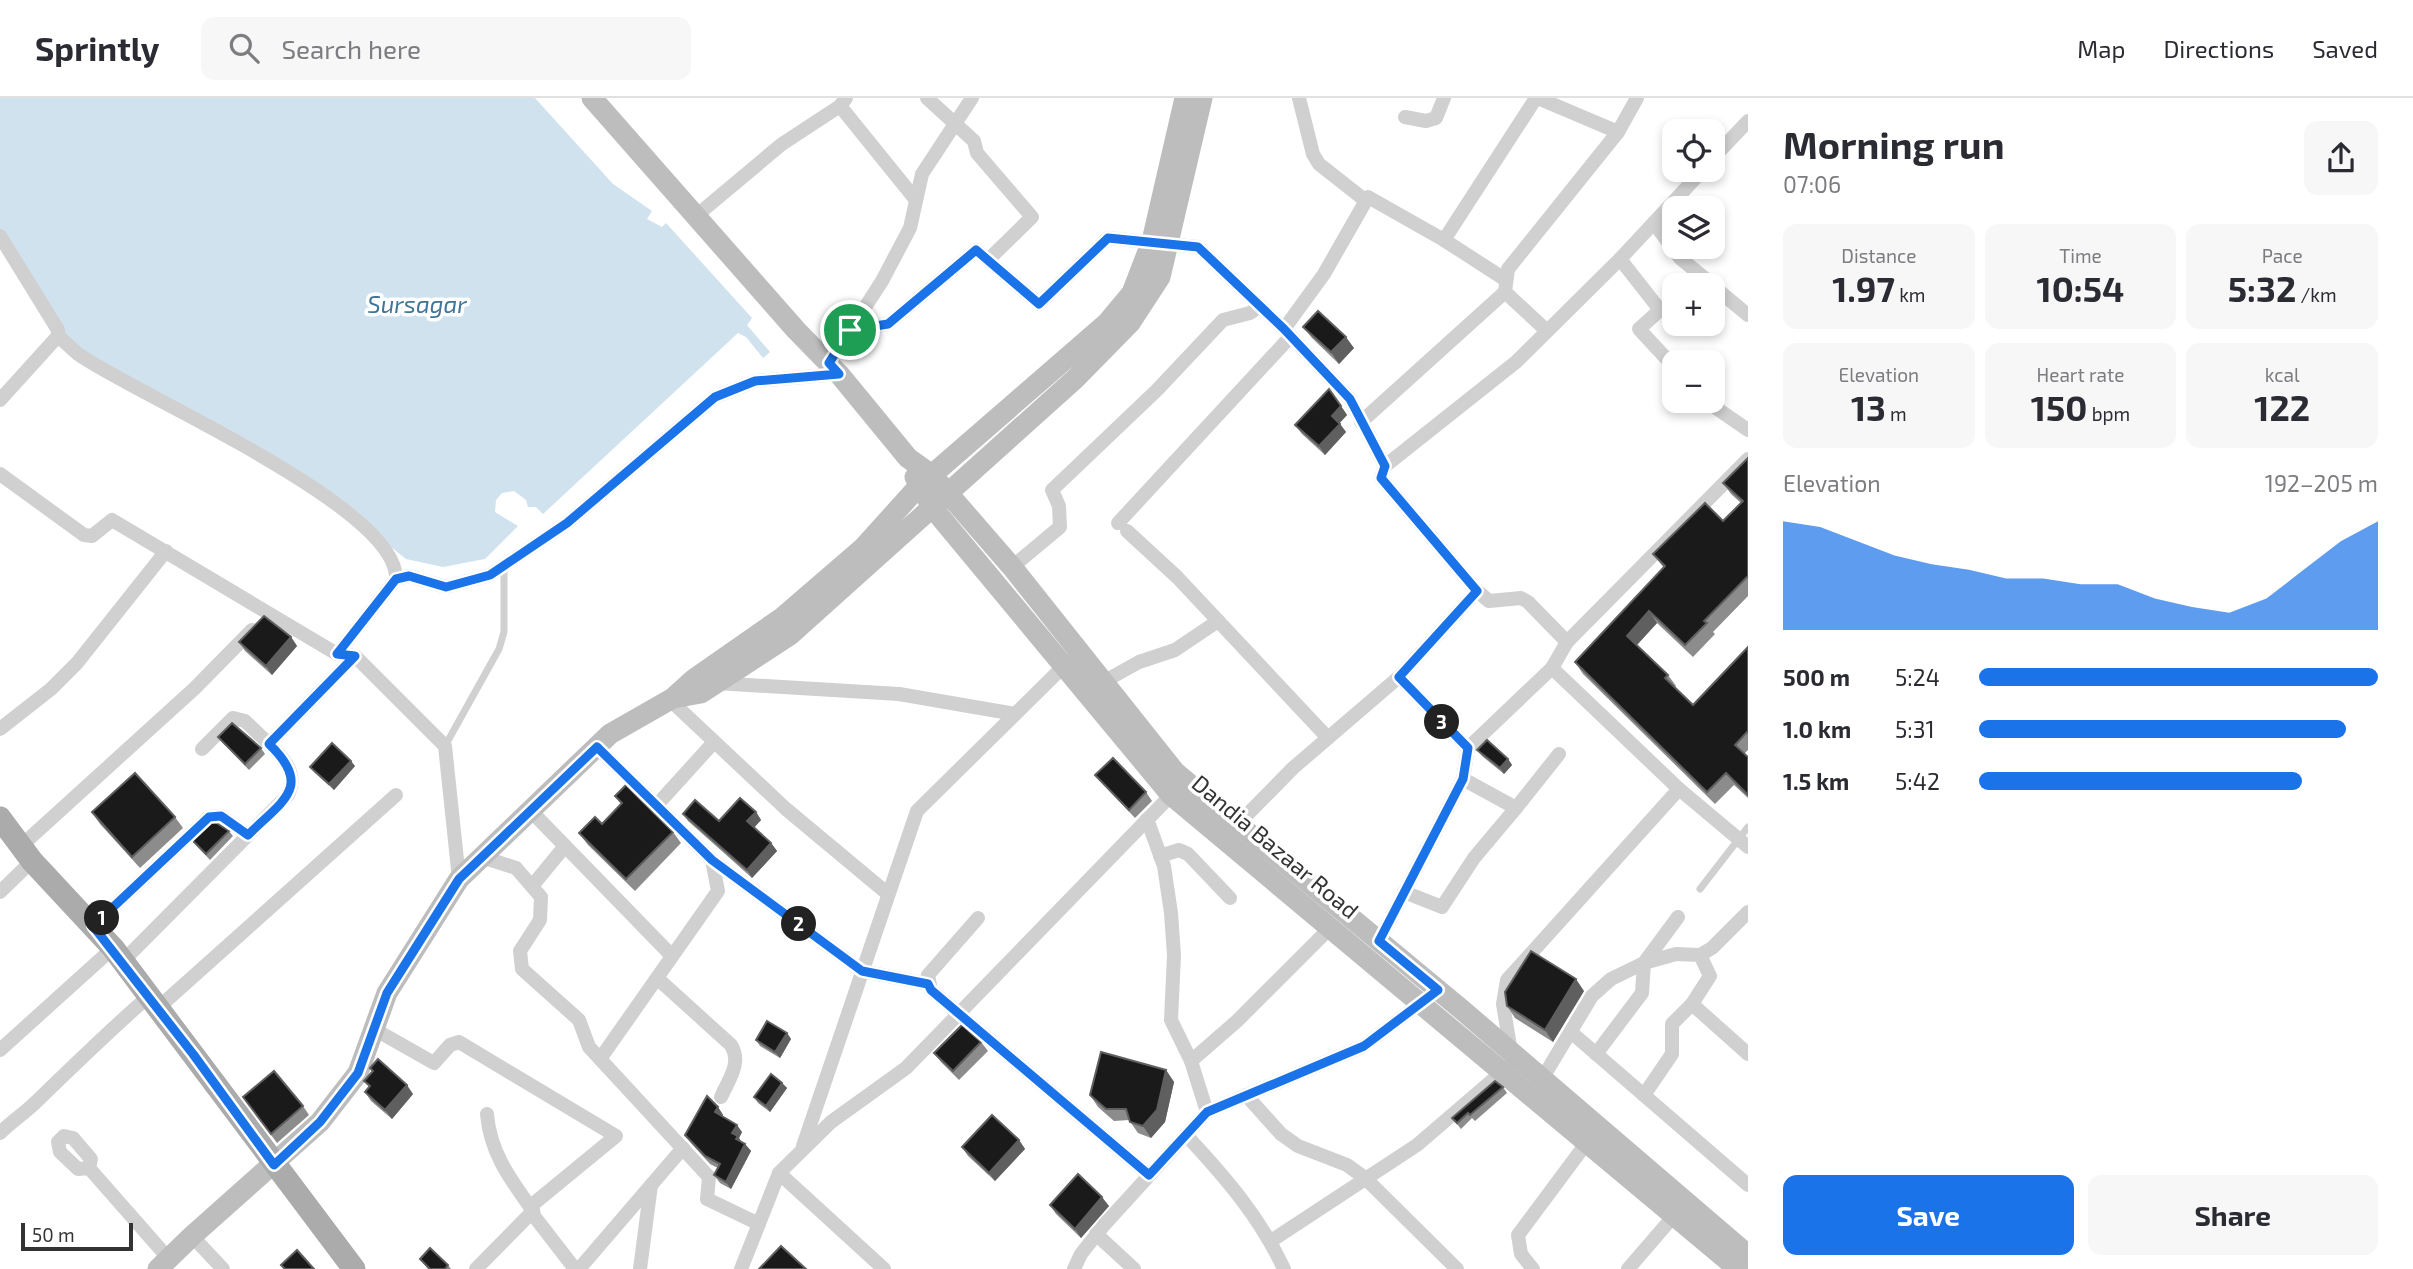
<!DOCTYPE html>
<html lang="en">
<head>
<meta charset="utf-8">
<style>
	:root { --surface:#fff; --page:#f7f7f7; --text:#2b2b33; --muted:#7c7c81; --line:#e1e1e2; --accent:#1a73e8 }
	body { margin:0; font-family:"Exo 2",sans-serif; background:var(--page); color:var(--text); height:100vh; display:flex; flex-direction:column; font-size:26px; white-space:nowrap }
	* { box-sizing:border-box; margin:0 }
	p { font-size:23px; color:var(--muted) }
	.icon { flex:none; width:38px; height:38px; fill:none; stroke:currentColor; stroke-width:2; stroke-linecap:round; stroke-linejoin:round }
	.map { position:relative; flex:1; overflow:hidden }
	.side { display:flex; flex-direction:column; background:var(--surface); width:665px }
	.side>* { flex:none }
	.tools { position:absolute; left:1662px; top:21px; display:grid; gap:14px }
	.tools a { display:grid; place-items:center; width:63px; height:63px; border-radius:14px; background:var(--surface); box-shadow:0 4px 10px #0003; font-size:35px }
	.scale { position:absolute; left:21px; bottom:18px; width:112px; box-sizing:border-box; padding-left:7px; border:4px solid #333; border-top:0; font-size:19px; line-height:24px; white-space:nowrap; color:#333; -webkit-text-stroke:5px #fff; paint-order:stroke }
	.pin { position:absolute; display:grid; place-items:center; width:60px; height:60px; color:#fff; margin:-30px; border:4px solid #fff; border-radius:50%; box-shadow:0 2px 7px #0007 }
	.km { position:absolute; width:35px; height:35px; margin:-18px; border-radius:50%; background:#222; color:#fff; font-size:19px; line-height:35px; text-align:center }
	.round { display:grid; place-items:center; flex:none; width:74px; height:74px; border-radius:14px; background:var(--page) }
	.summary { display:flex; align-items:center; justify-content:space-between; height:119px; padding:0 35px }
	h1 { font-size:38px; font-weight:700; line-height:52px }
	.figures { display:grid; grid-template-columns:repeat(3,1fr); gap:10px; height:119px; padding:7px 35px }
	.figures div { display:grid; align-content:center; border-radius:14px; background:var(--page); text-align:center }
	.figures b { font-size:35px; font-weight:700 }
	.figures small { font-size:19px; font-weight:400 }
	.figures p { font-size:19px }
	.chart { height:196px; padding:14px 35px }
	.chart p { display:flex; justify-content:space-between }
	.chart svg { width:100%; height:126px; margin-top:7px; fill:var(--accent); opacity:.7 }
	.action { display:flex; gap:14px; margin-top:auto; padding:14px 35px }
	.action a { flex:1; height:80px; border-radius:14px; background:var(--accent); color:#fff; font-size:28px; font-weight:700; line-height:80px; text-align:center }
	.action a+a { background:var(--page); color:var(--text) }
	ul { padding:0 35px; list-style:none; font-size:23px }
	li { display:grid; grid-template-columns:112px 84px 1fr; align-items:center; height:52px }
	li i { height:18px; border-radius:9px; background:var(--accent) }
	header { display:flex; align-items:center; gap:42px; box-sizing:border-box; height:98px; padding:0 35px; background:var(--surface); border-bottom:2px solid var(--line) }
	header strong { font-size:33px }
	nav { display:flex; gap:38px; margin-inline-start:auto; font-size:24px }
	.search { width:490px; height:63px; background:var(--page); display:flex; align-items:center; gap:18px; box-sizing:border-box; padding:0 24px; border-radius:14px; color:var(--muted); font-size:26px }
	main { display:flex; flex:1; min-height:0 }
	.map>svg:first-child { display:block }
	.water { fill:#cfe2ee }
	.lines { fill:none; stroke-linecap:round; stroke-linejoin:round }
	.lane { stroke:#d0d0d0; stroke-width:7 }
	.street { stroke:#d0d0d0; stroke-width:14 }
	.secondary { stroke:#bdbdbd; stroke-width:21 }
	.primary { stroke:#ababab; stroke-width:23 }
	.wall { fill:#8c8c8c }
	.shaded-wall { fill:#5f5f5f }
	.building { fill:#1a1a1a; stroke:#5f5f5f; stroke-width:2 }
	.route-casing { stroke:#fff; stroke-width:14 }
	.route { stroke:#1a73e8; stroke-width:9 }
	.labels { text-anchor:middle; stroke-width:7; stroke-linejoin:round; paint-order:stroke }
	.street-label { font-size:23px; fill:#333; stroke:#fff }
	.water-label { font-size:24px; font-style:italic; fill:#3f7597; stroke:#fff }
</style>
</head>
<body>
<header>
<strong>Sprintly</strong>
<div class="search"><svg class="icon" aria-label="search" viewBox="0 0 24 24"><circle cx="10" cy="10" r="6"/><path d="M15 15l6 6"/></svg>Search here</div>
<nav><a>Map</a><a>Directions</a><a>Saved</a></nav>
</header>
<main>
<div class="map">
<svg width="1748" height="1171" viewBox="0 0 1748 1171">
	<rect width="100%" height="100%" fill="#fff"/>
	<polygon class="water" points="0,0 535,0 613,86 652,113 647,121 662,129 666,125 752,220 747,227 770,254 763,260 746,239 738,235 543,416 536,409 528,409 526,402 514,393 502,395 496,402 495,414 518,428 485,461 443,469 406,461 361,425 88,260 60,237 0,132"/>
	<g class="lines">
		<g class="lane">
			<polyline points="445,648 499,551 504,534 504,469"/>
			<polyline points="1700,791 1748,729"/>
		</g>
		<g class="street">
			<polyline points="927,0 974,43 977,55 1032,119 989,161"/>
			<polyline points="1299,0 1313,56 1319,66 1366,103"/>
			<polyline points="840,8 916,102"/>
			<polyline points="1405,19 1426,23 1436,20 1444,0"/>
			<polyline points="1618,34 1637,0"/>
			<polyline points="1713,60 1748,23"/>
			<polyline points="696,118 782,46 840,8 846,0"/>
			<polyline points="1654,125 1680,160 1713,187"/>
			<path d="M 0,138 L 58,232 L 58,238 L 78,256 C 134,296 399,409 396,481"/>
			<polyline points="1620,161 1660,212 1639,231 1675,270"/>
			<polyline points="1506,182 1444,142 1536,0"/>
			<polyline points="1713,188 1748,217"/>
			<polyline points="1505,194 1547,233"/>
			<polyline points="1284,231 1324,176 1368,99 1444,142"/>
			<polyline points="850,232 888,226 976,152 1039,206 1108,140 1198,149 1284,231 1350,301 1385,368"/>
			<polyline points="829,265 882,183 910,130 922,76 972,0"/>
			<polyline points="0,302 58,238"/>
			<polyline points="1706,303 1748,332"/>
			<polyline points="1361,324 1505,194 1508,171 1618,34 1538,0"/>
			<polyline points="0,376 84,437 92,438 112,422 337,556 355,558 445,648 459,781"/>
			<polyline points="1118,425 1291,238"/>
			<polyline points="1127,433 1177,479 1328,640"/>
			<polyline points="1012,469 1060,429 1059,408 1052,392 1157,292 1223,222 1250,215 1260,208"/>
			<polyline points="1477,493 1381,380 1385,368 1516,264 1620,161 1703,72"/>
			<polyline points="1567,544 1748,361"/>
			<polyline points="337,556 396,481 409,478 446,489 490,477 567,425 715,299 755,283 839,276"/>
			<polyline points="1399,579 1477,493 1489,503 1521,500 1528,504 1567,544 1552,570"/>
			<polyline points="1103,584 1139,564 1175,552 1218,523"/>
			<polyline points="715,585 899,596 1015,616"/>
			<polyline points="670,602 786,711 888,796"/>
			<polyline points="0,631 51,591 77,565 166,453"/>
			<polyline points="597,649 712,762 718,793 600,961"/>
			<polyline points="202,651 233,620 245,623 269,646"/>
			<polyline points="1463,681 1516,710 1559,656"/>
			<polyline points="656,708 714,644"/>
			<polyline points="531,713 672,858"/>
			<polyline points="1147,721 1164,768 1171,815 1174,857 1171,922 1191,963 1207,1014"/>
			<polyline points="1238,726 1293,670 1399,579 1468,650"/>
			<polyline points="21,748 195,590 252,532"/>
			<polyline points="1160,758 1179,752 1188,756 1230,800"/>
			<polyline points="482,759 516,770 541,799 540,822 520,853 522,871 579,922 589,949 709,1079 707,1101 759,1126"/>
			<polyline points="712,762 862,873 928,886"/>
			<polyline points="533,787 565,748"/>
			<polyline points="0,794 32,763"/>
			<polyline points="1404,794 1442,809 1474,760 1516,710"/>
			<polyline points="978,820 928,877 931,892 1149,1077"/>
			<polyline points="93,828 209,719 221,718 248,737"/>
			<polyline points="1379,843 1463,681 1468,650 1552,570 1679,691 1748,749"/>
			<polyline points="1700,857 1712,850 1748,814"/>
			<path d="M 123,863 L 288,697 C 298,676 284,660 269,646 L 355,558"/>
			<path d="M 657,880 L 731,947 C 742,965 729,981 721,999"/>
			<polyline points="1692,906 1748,956"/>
			<polyline points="158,910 396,697"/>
			<polyline points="374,931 434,965 450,947 459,944 616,1038 532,1107 534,1118 575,1171"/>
			<polyline points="1572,935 1748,1087"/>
			<polyline points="0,952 113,850"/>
			<polyline points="1511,954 1503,906 1507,882 1679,691"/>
			<polyline points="1596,956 1642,895 1644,865 1676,856 1700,857 1710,878 1692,906 1672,926 1672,956 1644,997"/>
			<polyline points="1191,963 1237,923 1330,830"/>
			<polyline points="1542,981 1592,898 1611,881 1644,865 1678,819"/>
			<polyline points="1246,997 1281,1036 1298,1048 1347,1067 1365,1080 1457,1171"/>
			<path d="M 0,1035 C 12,1023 25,1015 37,1003 C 74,967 110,932 149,898"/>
			<path d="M 1186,1037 C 1225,1079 1260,1119 1284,1171"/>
			<polyline points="803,1048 917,713 1069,563"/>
			<polyline points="89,1070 78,1071 60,1054 58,1044 64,1038 73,1040 91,1061 89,1070 169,1161"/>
			<polyline points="779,1075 884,1171"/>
			<polyline points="1096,1136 1134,1171"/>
			<polyline points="192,1138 223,1171"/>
			<polyline points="1271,1143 1417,1047 1509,968"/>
			<path d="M 476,1171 L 533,1113 C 511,1082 490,1055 487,1016"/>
			<polyline points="579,1171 683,1050"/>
			<polyline points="640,1171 651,1087"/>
			<polyline points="741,1171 779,1075 831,1024 906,970 1177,691"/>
			<polyline points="1074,1171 1081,1156 1104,1127 1207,1014 1364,948 1438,892"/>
			<polyline points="1533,1171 1521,1156 1518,1137 1588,1043"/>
			<polyline points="1628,1171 1678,1113"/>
		</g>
		<g class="secondary">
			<polyline points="592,0 796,232 839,276 908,360 932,377 1012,469 1175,674 1461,911 1748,1157"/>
			<polyline points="915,379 932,409 1171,697 1738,1171"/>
			<polyline points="673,600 701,595 790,537 1075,281 1130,225 1160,179 1202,0"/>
			<polyline points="158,1171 192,1138 320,1024 358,975 387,895 459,781 610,636 673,600 694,581 783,519 863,450 918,389 1107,225 1132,195 1152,143 1185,0"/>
		</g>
		<polyline class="primary" points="0,720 32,763 113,850 354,1171"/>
	</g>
	<g class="wall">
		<polygon points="1303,229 1354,250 1339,266 1312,240"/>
		<polygon points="1329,291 1347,317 1339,325 1346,334 1325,357 1302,336 1295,327"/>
		<polygon points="1748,360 1748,498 1713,534 1715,536 1693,559 1657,525 1637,547 1668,577 1676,588 1675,589 1693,607 1748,549 1748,652 1744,656 1748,659 1748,700 1734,687 1715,706 1583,576 1575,564 1664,470 1653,456 1723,423 1741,405 1731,396 1723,385"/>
		<polygon points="291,539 297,548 272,577 245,553 239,544"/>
		<polygon points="218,639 261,650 265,656 249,672 222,644"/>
		<polygon points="1477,652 1508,661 1512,667 1504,676 1482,658"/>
		<polygon points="355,668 334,692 314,674 310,669"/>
		<polygon points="1095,677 1146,694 1152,703 1135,720 1102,685"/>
		<polygon points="615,698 673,734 681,745 635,793 588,747 579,735 602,726 621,706"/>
		<polygon points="92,714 175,719 183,730 140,770 100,726"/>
		<polygon points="756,714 761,722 754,729 771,745 777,753 752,780 688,723 683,716 719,723"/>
		<polygon points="229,733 233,738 210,762 197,748 192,742"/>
		<polygon points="1584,893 1553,944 1515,920 1507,908"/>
		<polygon points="787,935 791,941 780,960 760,948 756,942"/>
		<polygon points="981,944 988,953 959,982 941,964 934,955"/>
		<polygon points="370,970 413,996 392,1021 371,1003 365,994 369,989 364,983 372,974"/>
		<polygon points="1166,972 1174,984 1165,1024 1151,1040 1138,1035 1129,1022 1114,1023 1098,1009 1090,997"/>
		<polygon points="782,985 787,990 770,1014 758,1005 754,999"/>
		<polygon points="1503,989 1507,995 1475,1023 1472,1020 1461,1031 1452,1020"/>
		<polygon points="243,999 303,1008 309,1017 277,1045"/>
		<polygon points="718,1009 723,1017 722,1018 742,1034 739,1040 741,1044 745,1046 751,1053 731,1091 720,1085 714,1077 718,1070 710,1066 691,1045 685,1037"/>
		<polygon points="1019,1042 1025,1051 995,1083 968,1058 962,1049"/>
		<polygon points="1050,1107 1109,1108 1081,1140 1056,1116"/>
		<polygon points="420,1161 448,1167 451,1171 428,1171"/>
	</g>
	<g class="shaded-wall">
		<polygon points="1346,239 1354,250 1339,266 1331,254"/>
		<polygon points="1341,308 1347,317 1338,327 1332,318"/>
		<polygon points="1340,326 1346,334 1325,357 1319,348"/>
		<polygon points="1649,513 1657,525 1635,549 1627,538"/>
		<polygon points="291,539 297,548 272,577 266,568"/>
		<polygon points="1508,661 1512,667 1504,676 1500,670"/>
		<polygon points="351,663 355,668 334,692 329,686"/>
		<polygon points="756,714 761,722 753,731 747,723"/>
		<polygon points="771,745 777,753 752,780 747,772"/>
		<polygon points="1576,881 1584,893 1553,944 1545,932"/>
		<polygon points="787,935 791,941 780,960 775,954"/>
		<polygon points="1166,972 1174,984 1165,1024 1151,1040 1143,1028"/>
		<polygon points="782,985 787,990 770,1014 766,1008"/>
		<polygon points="407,987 413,996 392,1021 385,1012"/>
		<polygon points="718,1009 723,1017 720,1022 715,1014"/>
		<polygon points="737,1027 742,1034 739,1040 743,1046 742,1049 732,1035"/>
		<polygon points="1019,1042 1025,1051 995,1083 989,1075"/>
		<polygon points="745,1046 751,1053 731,1091 726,1084"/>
		<polygon points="1102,1099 1109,1108 1081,1140 1075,1131"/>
	</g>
	<g class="building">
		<polygon points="1318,213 1346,239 1331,254 1303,229"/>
		<polygon points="1329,291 1341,308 1332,318 1340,326 1319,348 1295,327"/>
		<polygon points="1748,360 1748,478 1704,523 1707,525 1685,547 1649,513 1627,538 1668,577 1665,580 1693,607 1748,549 1748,633 1735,647 1748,659 1748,697 1726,675 1707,694 1575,564 1665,468 1653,456 1705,405 1723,423 1743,403 1723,385"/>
		<polygon points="264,518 291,539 266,568 239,544"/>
		<polygon points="232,625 261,650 245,666 218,639"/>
		<polygon points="1487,642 1508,661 1500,670 1477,652"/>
		<polygon points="332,645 351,663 329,686 310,669"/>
		<polygon points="1113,660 1146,694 1129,712 1095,677"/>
		<polygon points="135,675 175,719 132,759 92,714"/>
		<polygon points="626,687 673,734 626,781 579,735 595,719 602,726 622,705 615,698"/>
		<polygon points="740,700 756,714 747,723 771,745 747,772 683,716 695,702 719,723"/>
		<polygon points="212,722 229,733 206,756 192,742"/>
		<polygon points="1531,853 1576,881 1545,932 1507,908 1505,894"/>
		<polygon points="767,923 787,935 775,954 756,942"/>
		<polygon points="962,927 981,944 953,973 934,955"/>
		<polygon points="1101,954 1166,972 1157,1012 1143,1028 1130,1024 1126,1011 1106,1011 1090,997"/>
		<polygon points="378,961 407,987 385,1012 365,994 370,988 364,983 373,973 370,970"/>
		<polygon points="274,973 303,1008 271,1036 243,999"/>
		<polygon points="771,976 782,985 766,1008 754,999"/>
		<polygon points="1495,983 1503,989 1470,1017 1468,1015 1457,1025 1452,1020"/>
		<polygon points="707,998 718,1009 715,1014 737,1027 732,1035 738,1038 736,1041 745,1046 726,1084 714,1077 720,1066 705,1058 685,1037"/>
		<polygon points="992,1017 1019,1042 989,1075 962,1049"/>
		<polygon points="1078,1076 1102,1099 1075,1131 1050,1107"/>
		<polygon points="781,1148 806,1171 759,1171"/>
		<polygon points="430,1150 448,1167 445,1171 430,1171 420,1161"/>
		<polygon points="297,1152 314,1171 285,1171 281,1167"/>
	</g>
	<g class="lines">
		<defs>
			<path id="route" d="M 1108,140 L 1198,149 L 1284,231 L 1350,301 L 1385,368 L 1381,380 L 1477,493 L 1399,579 L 1468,650 L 1463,681 L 1379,843 L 1438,892 L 1364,948 L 1207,1014 L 1149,1077 L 931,892 L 928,886 L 862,873 L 712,762 L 597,649 L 459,781 L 387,895 L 358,975 L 320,1024 L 274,1067 L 193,956 L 93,828 L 209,719 L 221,718 L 248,737 C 282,703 314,689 269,646 L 355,558 L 337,556 L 396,481 L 409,478 L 446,489 L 490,477 L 567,425 L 715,299 L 755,283 L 839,276 L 829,265 L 850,232 L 888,226 L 976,152 L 1039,206 Z"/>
		</defs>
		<use href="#route" class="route-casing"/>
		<use href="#route" class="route"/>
	</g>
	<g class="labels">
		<g class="street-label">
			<text transform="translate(1275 749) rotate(40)" y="8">Dandia Bazaar Road</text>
		</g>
		<g class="water-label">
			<text x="417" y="215">Sursagar</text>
		</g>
	</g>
</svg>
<div class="tools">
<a><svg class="icon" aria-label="locate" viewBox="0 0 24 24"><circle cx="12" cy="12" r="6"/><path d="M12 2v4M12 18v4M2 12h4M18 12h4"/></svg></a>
<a><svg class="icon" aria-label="layers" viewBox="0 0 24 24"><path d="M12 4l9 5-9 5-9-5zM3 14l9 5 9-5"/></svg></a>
<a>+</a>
<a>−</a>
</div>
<div class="scale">50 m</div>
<div class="pin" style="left:850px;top:232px;background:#1e9e55"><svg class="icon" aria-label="arrive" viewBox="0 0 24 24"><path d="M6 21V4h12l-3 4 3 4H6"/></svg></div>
<b class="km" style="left:102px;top:820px">1</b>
<b class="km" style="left:799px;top:826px">2</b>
<b class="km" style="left:1442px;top:624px">3</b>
</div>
<section class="side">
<div class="summary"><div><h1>Morning run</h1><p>07:06</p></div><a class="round"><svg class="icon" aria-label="share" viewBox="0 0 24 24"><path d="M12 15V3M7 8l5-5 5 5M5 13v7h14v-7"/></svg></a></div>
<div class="figures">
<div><p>Distance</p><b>1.97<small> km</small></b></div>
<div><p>Time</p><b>10:54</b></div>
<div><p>Pace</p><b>5:32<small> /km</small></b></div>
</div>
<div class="figures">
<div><p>Elevation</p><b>13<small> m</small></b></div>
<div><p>Heart rate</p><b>150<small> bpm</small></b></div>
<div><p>kcal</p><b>122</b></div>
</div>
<div class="chart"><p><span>Elevation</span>192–205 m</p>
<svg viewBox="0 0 160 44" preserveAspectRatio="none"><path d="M0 44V6L10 8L20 13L30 18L40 21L50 23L60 26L70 26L80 28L90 28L100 33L110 36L120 38L130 33L140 23L150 13L160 6V44z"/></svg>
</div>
<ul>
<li><b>500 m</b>5:24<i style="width:100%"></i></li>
<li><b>1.0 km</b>5:31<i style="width:92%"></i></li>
<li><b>1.5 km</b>5:42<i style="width:81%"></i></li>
</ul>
<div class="action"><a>Save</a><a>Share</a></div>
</section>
</main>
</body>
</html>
